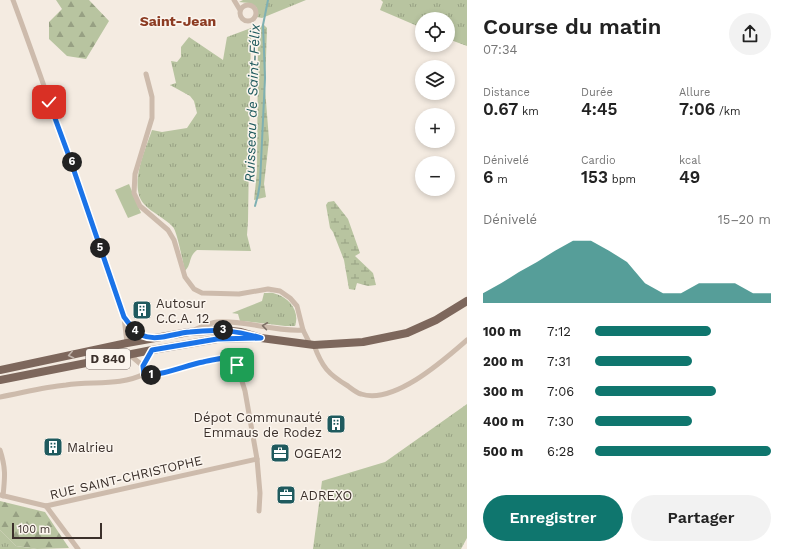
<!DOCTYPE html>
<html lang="fr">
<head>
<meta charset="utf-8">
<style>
	:root { --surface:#fff; --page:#f2f2f2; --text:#222; --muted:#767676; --accent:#0f766e }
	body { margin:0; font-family:"Work Sans",sans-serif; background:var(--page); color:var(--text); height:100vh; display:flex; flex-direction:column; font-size:15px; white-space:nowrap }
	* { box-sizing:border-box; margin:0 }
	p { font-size:13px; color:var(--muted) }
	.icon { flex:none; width:22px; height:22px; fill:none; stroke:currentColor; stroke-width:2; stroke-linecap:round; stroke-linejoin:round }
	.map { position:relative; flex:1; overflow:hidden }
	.sheet { display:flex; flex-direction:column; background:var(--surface); width:320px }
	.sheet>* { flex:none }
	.tools { position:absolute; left:415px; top:12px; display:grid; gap:8px }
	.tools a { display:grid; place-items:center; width:40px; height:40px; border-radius:50%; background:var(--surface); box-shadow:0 2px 6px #0003; font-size:20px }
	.scale { position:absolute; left:12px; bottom:10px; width:90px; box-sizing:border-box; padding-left:4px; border:2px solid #3b302b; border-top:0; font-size:11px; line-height:14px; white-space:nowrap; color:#3b302b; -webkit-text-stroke:3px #fbf5ee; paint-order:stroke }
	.pin { position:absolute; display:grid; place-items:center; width:34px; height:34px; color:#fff; margin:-17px; border-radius:8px; box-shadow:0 2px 6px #0006 }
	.km { position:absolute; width:20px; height:20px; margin:-10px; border-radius:50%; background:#222; color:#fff; font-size:11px; line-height:20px; text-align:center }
	.round { display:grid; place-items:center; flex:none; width:42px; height:42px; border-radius:21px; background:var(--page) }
	.summary { display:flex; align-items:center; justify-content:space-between; height:68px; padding:0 16px }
	h1 { font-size:22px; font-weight:600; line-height:30px }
	.metrics { display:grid; grid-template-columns:repeat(3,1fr); gap:6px; height:68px; padding:4px 16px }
	.metrics div { display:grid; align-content:center }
	.metrics b { font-size:17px; font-weight:600 }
	.metrics small { font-size:11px; font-weight:400 }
	.metrics p { font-size:11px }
	.chart { height:112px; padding:8px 16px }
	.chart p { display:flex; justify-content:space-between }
	.chart svg { width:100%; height:72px; margin-top:4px; fill:var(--accent); opacity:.7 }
	.action { display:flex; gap:8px; margin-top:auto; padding:8px 16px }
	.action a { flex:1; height:46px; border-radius:24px; background:var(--accent); color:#fff; font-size:16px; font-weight:600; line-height:46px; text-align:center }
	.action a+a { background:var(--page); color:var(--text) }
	ul { padding:0 16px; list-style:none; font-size:13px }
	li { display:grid; grid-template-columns:64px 48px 1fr; align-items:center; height:30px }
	li i { height:10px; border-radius:5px; background:var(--accent) }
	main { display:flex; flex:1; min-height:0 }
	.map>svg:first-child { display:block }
	.grass { fill:url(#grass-tufts) }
	.forest { fill:url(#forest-firs) }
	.wetland { fill:url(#wetland-marsh) }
	.pitch { fill:#b8c4a0 }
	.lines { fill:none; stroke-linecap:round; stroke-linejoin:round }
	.stream { stroke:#7fb0b2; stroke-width:2 }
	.street { stroke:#cdbbac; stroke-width:5 }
	.primary { stroke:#7d675c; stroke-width:8 }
	.oneway { stroke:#7d6f65 }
	.oneway2 { stroke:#c2b5ac }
	.route-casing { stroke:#fff; stroke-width:8 }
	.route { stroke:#1a73e8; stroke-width:5 }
	.labels { text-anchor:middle; stroke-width:3; stroke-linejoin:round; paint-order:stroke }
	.shield { fill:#fbf5ee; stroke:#756b66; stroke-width:1 }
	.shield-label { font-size:12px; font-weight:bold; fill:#3b302b }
	.poi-label { font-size:13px; fill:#3b302b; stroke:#fbf5ee; text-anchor:start }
	.street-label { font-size:13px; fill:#3b302b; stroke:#fbf5ee }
	.neighbourhood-label { font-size:14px; font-weight:bold; fill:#8c3b22; stroke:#fbf5ee }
	.water-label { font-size:14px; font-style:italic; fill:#1f5a5e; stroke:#fbf5ee }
</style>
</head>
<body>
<main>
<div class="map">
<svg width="467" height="549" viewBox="0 0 467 549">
	<defs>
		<pattern id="grass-tufts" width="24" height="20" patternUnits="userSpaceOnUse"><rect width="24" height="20" fill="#b8c4a0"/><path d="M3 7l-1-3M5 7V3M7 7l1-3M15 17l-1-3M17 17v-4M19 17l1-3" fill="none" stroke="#97a083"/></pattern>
		<pattern id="forest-firs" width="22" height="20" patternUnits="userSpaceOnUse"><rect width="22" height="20" fill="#b8c4a0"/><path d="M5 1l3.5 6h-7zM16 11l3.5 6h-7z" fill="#97a083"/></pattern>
		<pattern id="wetland-marsh" width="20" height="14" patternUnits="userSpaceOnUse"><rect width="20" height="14" fill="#b8c4a0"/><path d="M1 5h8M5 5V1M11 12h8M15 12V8" fill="none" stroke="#97a083"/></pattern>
	</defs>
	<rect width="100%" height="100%" fill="#f4ebe1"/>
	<g class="grass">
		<polygon points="243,0 306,0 262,18 257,17 257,8 249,3 239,2"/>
		<polygon points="381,0 467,0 467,46 448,39 448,19 422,19 422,28 380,10 383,2"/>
		<path d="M 251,28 L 248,221 L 247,235 L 251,251 L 197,250 C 188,257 192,264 185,271 C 183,263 177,231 173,227 C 165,218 152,213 144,204 C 128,186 146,148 152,130 L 162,132 L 187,128 L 197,113 L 194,101 L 190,96 L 170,85 L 176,83 L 171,61 L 177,62 L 181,57 L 181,47 L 189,37 L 223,60 L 227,37 Z"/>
		<path d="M 264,293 C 268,293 272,292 276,294 C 290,298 300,312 295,326 L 285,326 L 243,321 L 240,321 L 238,314 L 232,313 L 262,301 Z"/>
		<polygon points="467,404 467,538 461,549 313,549 322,481 385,462"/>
		<polygon points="0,530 16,546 37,549 0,549"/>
	</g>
	<g class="forest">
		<polygon points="56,0 89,0 109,21 86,59 67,56 49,39 49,22 62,9"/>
		<polygon points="0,501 45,512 69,548 37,549 16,546 0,530"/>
	</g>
	<g class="wetland">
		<polygon points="263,24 267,28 265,88 269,140 264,184 266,197 254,200 257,171 258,42 260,27"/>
		<polygon points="334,201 348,219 360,253 355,256 373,273 376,285 368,286 357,283 355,290 349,289 344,260 333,232 330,228 326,205 328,202"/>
	</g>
	<polygon class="pitch" points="129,184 141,213 128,218 115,190"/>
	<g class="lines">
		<polyline class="stream" points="255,206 258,195 260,183 265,78 263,25 268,0"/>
		<g class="street">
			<path d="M 13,0 C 52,105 87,211 124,317 L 127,343"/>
			<polyline points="234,0 240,10"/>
			<circle cx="248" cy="13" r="8"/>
			<polyline points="146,74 152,97 152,118 135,174 134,193 140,206 168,230 174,240 185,277 194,289 202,293 239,294 268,289 280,291 290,298 297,306 303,330 310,344"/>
			<path d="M 125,317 C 133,329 136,333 151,338"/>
			<path d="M 196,329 C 202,327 210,323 217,322 C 246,320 274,332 303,330"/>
			<path d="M 314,345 C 322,367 328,374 348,386 C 352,389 357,393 361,394 C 394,405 444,360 467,340"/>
			<polyline points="130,355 143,366 152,350"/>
			<path d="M 0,397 C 22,393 44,387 66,385 C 92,381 121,386 144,374"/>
			<path d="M 0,450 C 6,468 5,477 3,496"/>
			<polyline points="257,459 260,493 259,511"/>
			<polyline points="0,495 46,506 257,459 245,391 237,365 228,357 204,361 164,373 153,375 144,374 143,366"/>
			<polyline points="46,506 78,549"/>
		</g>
		<g class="primary">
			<polyline points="0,370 127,343 189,332 224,330 241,332 261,338 314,345 363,342 407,333 436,320 467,301"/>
			<polyline points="0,380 152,350 217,339 254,338"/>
		</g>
	</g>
	<defs><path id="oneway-chevron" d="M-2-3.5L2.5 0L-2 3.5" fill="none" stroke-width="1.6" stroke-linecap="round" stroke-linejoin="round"/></defs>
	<use class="oneway" href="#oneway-chevron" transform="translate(265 326) rotate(-172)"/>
	<use class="oneway2" href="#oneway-chevron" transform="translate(71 355) rotate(168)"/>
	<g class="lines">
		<defs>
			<path id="route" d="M 49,102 L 70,159 L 124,317 C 129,323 133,331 141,335 C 157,342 174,333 190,332 C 216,329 236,330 261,338 L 217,339 L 152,350 L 143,366 L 144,374 C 164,376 183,366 203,362 C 211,360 219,359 228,357 L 237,365"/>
		</defs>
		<use href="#route" class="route-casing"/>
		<use href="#route" class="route"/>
	</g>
	<defs>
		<symbol id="building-square" viewBox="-11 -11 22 22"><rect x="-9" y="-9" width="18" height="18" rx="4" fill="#1f5a5e" stroke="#fbf5ee"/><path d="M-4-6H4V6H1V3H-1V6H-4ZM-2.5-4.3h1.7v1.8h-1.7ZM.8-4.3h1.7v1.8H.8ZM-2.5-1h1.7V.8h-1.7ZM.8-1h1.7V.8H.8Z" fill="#fff"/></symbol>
		<symbol id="office-square" viewBox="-11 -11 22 22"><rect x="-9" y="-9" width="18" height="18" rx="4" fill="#1f5a5e" stroke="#fbf5ee"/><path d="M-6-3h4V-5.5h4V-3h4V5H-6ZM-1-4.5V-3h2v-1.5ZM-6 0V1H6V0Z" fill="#fff"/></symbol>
	</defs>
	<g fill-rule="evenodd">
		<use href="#building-square" x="131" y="299" width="22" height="22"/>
		<use href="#building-square" x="325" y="413" width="22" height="22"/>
		<use href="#building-square" x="42" y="436" width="22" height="22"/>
		<use href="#office-square" x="269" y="442" width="22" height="22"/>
		<use href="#office-square" x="275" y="484" width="22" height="22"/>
	</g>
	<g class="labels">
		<rect class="shield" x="86" y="349" width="44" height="20" rx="3"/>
		<g class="shield-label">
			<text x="108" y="363">D 840</text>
		</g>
		<g class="poi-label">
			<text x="156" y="308">Autosur<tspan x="156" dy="15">C.C.A. 12</tspan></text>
			<text x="322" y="422" text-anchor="end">Dépot Communauté<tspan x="322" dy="15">Emmaus de Rodez</tspan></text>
			<text x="67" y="452">Malrieu</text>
			<text x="294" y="458">OGEA12</text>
			<text x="300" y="500">ADREXO</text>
		</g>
		<g class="street-label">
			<text transform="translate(126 477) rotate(-13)" y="5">RUE SAINT-CHRISTOPHE</text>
		</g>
		<g class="neighbourhood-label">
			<text x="178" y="26">Saint-Jean</text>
		</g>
		<g class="water-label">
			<text transform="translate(252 103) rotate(-88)" y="5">Ruisseau de Saint-Félix</text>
		</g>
	</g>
</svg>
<div class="tools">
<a><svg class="icon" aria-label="locate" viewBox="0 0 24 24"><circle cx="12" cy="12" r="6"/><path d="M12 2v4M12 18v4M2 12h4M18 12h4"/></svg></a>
<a><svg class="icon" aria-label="layers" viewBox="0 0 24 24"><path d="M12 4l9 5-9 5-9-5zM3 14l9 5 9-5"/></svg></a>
<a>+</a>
<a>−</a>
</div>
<div class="scale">100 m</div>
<div class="pin" style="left:237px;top:365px;background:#1e9e55"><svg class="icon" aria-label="arrive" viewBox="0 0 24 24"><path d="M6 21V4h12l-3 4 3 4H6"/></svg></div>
<div class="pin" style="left:49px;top:102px;background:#d93025"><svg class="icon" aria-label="check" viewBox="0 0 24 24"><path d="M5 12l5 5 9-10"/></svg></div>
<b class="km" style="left:151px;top:375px">1</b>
<b class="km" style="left:223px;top:330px">3</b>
<b class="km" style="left:135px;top:331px">4</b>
<b class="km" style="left:100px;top:248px">5</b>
<b class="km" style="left:72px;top:162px">6</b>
</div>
<section class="sheet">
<div class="summary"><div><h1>Course du matin</h1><p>07:34</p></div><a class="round"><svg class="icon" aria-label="share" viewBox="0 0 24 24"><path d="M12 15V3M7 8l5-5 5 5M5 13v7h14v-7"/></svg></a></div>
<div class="metrics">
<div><p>Distance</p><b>0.67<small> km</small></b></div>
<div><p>Durée</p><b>4:45</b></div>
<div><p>Allure</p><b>7:06<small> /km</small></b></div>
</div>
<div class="metrics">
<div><p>Dénivelé</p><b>6<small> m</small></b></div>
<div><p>Cardio</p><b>153<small> bpm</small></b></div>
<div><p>kcal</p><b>49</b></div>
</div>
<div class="chart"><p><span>Dénivelé</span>15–20 m</p>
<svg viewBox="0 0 160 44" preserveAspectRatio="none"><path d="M0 44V38L10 32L20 25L30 19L40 12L50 6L60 6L70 12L80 19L90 32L100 38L110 38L120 32L130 32L140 32L150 38L160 38V44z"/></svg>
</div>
<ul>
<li><b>100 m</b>7:12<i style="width:66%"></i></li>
<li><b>200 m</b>7:31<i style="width:55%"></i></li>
<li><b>300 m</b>7:06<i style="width:69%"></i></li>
<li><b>400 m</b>7:30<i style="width:55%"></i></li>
<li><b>500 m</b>6:28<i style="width:100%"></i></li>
</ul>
<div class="action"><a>Enregistrer</a><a>Partager</a></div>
</section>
</main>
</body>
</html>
